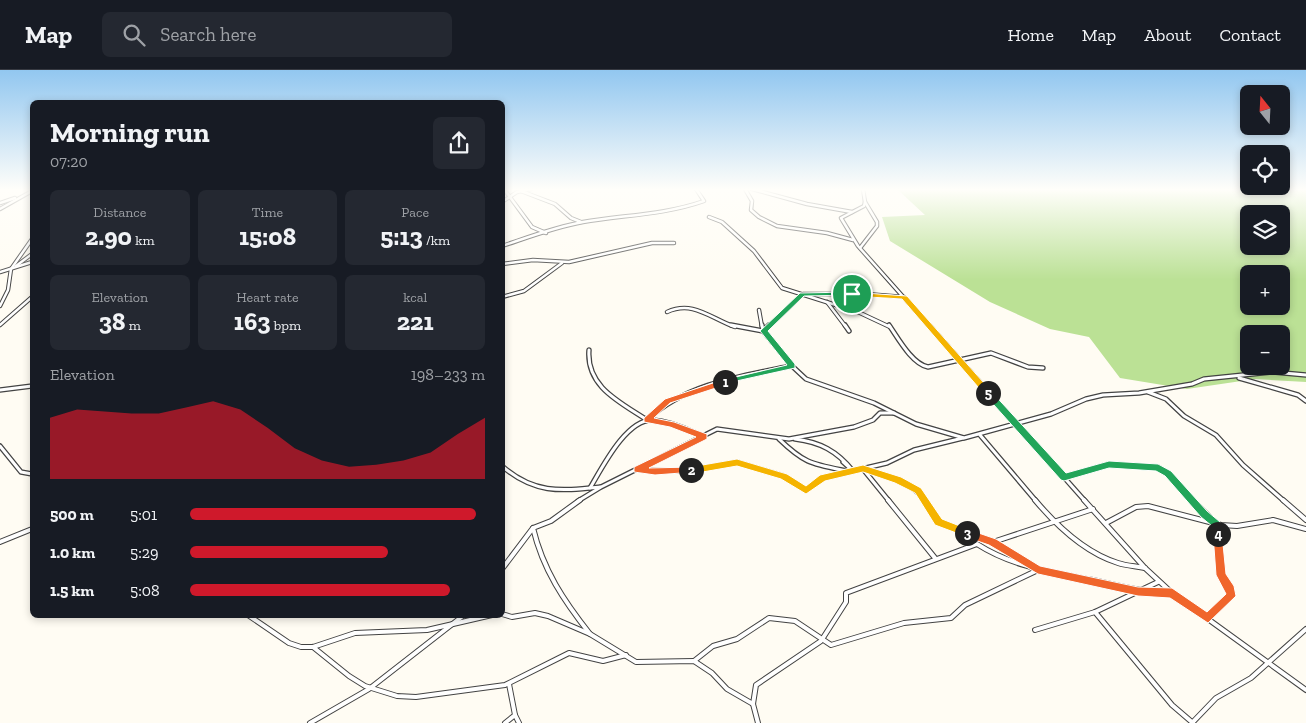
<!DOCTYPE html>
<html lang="en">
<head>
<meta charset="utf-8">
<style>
	:root { --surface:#171b24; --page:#242831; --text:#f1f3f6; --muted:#9ea1a6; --line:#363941; --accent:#cf192b }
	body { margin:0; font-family:"Zilla Slab",serif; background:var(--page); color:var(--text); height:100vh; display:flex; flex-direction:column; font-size:19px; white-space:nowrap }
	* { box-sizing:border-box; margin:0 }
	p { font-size:16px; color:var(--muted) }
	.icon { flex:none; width:28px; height:28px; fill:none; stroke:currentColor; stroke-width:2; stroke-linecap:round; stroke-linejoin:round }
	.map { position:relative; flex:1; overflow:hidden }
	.drawer { position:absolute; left:30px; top:30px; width:475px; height:518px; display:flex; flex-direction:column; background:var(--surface); border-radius:8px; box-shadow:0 2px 8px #0003 }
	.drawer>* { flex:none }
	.needle { width:32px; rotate:342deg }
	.tools { position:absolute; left:1240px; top:15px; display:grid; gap:10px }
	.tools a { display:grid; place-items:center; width:50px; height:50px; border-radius:8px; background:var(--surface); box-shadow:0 2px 8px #0003; font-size:25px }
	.pin { position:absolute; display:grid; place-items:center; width:42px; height:42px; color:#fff; margin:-21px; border:2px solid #fff; border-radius:50%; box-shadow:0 1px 5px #0007 }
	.km { position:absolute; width:25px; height:25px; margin:-12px; border-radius:50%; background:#222; color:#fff; font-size:14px; line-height:25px; text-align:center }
	.round { display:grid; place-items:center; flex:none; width:52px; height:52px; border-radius:8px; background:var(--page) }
	.overview { display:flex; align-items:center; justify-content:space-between; height:85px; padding:0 20px }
	h1 { font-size:28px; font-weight:700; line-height:38px }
	.stats { display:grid; grid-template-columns:repeat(3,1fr); gap:8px; height:85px; padding:5px 20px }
	.stats div { display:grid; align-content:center; border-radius:8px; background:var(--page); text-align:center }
	.stats b { font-size:25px; font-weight:700 }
	.stats small { font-size:14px; font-weight:400 }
	.stats p { font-size:14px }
	.chart { height:140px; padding:10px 20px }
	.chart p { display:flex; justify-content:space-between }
	.chart svg { width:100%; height:90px; margin-top:5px; fill:var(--accent); opacity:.7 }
	ul { padding:0 20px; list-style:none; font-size:16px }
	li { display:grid; grid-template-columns:80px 60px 1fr; align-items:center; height:38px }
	li i { height:12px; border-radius:6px; background:var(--accent) }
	header { display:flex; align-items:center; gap:30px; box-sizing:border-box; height:70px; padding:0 25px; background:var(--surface); border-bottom:1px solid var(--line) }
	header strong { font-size:24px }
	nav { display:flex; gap:28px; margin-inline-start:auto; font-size:18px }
	.search { width:350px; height:45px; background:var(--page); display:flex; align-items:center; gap:12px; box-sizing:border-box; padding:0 18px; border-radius:8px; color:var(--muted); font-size:19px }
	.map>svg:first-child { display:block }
	.forest { fill:#bbe195; fill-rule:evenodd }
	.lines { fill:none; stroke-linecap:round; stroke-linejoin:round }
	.minor-far2-casing { stroke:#434343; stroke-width:4.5 }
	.minor-far1-casing { stroke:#434343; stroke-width:5.5 }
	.minor-casing { stroke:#434343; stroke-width:6 }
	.minor-far2 { stroke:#fff; stroke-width:2.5 }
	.minor-far1 { stroke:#fff; stroke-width:3 }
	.minor { stroke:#fff; stroke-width:4 }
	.split-1 { fill:#22a559; stroke:#fff }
	.split-2 { fill:#f0652b; stroke:#fff }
	.split-3 { fill:#f5b400; stroke:#fff }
	.split-4 { fill:#f0652b; stroke:#fff }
	.split-5 { fill:#22a559; stroke:#fff }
	.split-6 { fill:#f5b400; stroke:#fff }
</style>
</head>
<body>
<header>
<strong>Map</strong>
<div class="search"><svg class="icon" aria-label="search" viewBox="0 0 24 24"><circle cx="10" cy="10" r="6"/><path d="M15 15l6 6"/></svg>Search here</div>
<nav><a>Home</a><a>Map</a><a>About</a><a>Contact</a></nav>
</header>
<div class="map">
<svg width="1306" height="653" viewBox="0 0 1306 653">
	<rect width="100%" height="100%" fill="#fffcf3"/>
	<path class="forest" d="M 897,119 L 1306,119 L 1306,312 L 1255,309 L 1187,319 L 1120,308 L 1089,267 L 1050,259 L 990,232 L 890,171 L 882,147 L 925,145 ZM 1249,144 L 1281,144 L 1281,176 L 1249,176 ZM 1249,204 L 1281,204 L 1281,236 L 1249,236 ZM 1249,264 L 1281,264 L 1281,296 L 1249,296 Z"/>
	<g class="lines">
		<defs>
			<g id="minor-far2">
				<polyline points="504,119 532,157 546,163"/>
				<polyline points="745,119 752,131 751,140 759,147 777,156 827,163 853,170"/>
				<polyline points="752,119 807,134 852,142"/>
				<polyline points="521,121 555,134 571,148 581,152"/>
				<polyline points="502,132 517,122 531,119"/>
				<polyline points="865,132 864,136 841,148 858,176 930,257"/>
				<polyline points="0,133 15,128"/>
				<polyline points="0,139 32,121"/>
				<polyline points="709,147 722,152 754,181 782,218 858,242 890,257"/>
				<path d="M 502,176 C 529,167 555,157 583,152 C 624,145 664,145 704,131 L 696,119"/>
				<polyline points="860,178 877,156 877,152 865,132 863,119"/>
				<polyline points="502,194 533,190 569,192 652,173 674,173"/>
				<polyline points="16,196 32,184"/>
				<polyline points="0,202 32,192"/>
				<polyline points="502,227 524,221 562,193"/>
				<polyline points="827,232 846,257"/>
				<polyline points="0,236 8,220 11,199 32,169"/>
				<polyline points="759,240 762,257"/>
				<path d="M 667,242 C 693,230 710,248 735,257"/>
				<polyline points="0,255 32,227"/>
				<polyline points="768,257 803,224 866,224 904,227"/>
			</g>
			<g id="minor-far1">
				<polyline points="731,255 763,261"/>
				<polyline points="762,255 763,261 792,296 806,309 874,333 916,354 964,368 1051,344 1086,329 1103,325 1139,323 1192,314 1204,309 1273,302 1306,305"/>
				<polyline points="845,255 849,261"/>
				<path d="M 889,255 C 898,268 912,294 928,297 L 991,283 L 1028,297 L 1043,298"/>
				<polyline points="929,255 1085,431"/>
				<polyline points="763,261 769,255"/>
				<path d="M 589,280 C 586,317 620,332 647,350 C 685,314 741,306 791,296"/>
				<polyline points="1239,308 1298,325 1306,331"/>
				<polyline points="0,320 32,316"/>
				<polyline points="1148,322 1166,329 1184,346 1216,365 1243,395 1284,431"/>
				<polyline points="980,365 1036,431"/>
				<path d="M 779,369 C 805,394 812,394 847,401"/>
				<path d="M 795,369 C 820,372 837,381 853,401 L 843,392"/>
				<polyline points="0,376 21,402 32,404"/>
				<path d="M 502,396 C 534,424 560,421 600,417"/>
				<polyline points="863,399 889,431"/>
				<path d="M 864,399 C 886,406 911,411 925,431"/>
				<polyline points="637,400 686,401 737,392 784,406 806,420 823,408 887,393 914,380 963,368"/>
				<polyline points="1064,407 1109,394 1158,397 1168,403 1193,431"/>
				<path d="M 590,418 C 602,398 626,349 653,350 C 671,351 687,360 704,366"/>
				<polyline points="578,431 601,417 717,359 789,369 854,357 873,350 880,343 894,343"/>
			</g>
			<g id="minor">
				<path d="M 580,430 L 551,451 L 533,458 C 543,500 564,531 590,564"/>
				<polyline points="888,430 935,488"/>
				<polyline points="924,430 939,452 992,472 1031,496"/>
				<path d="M 1035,430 C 1056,455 1086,483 1118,493 C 1127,496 1136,496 1145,498"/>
				<polyline points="1084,430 1145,498 1172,523 1306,620"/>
				<polyline points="1192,430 1217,454 1221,505 1230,519 1231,526 1208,548"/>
				<polyline points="1283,430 1306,450"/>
				<polyline points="1106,453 1136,437 1148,436 1221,455 1237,456 1273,450 1306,459"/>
				<polyline points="0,472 32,459"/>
				<polyline points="993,472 1093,439"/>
				<polyline points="502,499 533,458"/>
				<polyline points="1095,542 1172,635 1193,653"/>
				<polyline points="502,544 512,547 535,543 548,546 590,564 636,592 694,591 712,603 727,619 753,634"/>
				<polyline points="248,545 289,573 301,577 313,577 355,563 427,560 492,545"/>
				<polyline points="1035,560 1095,542 1158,512"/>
				<polyline points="313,577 349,606 365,616 397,626 416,627 505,615 569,583 603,591 626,585"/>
				<polyline points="694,591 713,576 737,569 769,548 795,551 831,575 904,553 951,548 965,535 1038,500"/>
				<polyline points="515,645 519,653"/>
				<polyline points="310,653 369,619 464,545"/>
				<polyline points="505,653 515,645 509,614"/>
				<path d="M 758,653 L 753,634 L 756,615 L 821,571 L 846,532 L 846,523 L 977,474 C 1013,497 1052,502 1093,510 C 1119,516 1145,522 1172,523"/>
				<polyline points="1192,653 1216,628 1251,608 1306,559"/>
			</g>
		</defs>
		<use href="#minor-far2" class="minor-far2-casing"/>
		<use href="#minor-far1" class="minor-far1-casing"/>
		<use href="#minor" class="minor-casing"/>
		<use href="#minor-far2" class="minor-far2"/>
		<use href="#minor-far1" class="minor-far1"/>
		<use href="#minor" class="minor"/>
	</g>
	<linearGradient id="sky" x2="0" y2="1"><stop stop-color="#92c7f0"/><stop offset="0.57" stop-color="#fffefa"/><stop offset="1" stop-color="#fffefa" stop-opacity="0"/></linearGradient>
	<rect width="1306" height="210" fill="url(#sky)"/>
	<polygon class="split-1" points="852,222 855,225 804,226 768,261 795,294 795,298 723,314 723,310 787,295 760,261 800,223"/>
	<polygon class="split-2" points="725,309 729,312 728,314 670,333 654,348 674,352 707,364 707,369 649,398 691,397 695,400 694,402 655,405 634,402 634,397 696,367 670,357 644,352 644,348 665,329"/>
	<polygon class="split-3" points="737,389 787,404 806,416 820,405 863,395 901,407 921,418 942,449 970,460 972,463 967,467 935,455 915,423 895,413 863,402 825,411 806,424 781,409 737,396 691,404 687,400 691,397"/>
	<polygon class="split-4" points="967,459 996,469 1040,496 1138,517 1172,518 1207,542 1226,524 1216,505 1213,464 1218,460 1222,464 1226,504 1234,516 1236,526 1208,553 1170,528 1138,526 1038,504 989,475 963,466 963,460"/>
	<polygon class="split-5" points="985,321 991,321 1066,403 1109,391 1158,394 1171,401 1207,441 1220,452 1221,467 1214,467 1212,456 1201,447 1165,406 1156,401 1109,398 1064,411 1061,410 985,325"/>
	<polygon class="split-6" points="850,222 907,226 991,321 991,325 985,325 902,229 852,226"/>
</svg>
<div class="tools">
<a><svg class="needle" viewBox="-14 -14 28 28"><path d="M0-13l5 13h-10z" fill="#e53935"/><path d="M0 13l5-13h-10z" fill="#9ea1a6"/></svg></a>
<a><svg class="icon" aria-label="locate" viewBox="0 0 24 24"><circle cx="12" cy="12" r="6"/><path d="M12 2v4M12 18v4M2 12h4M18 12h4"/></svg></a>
<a><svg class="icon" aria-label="layers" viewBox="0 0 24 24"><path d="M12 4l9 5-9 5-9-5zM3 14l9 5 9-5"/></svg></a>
<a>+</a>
<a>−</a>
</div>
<div class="pin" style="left:852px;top:224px;background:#1e9e55"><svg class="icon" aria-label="arrive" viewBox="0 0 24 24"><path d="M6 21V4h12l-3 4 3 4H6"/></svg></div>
<b class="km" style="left:725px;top:312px">1</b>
<b class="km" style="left:691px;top:400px">2</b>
<b class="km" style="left:967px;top:463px">3</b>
<b class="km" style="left:1218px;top:464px">4</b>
<b class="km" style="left:988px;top:323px">5</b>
<section class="drawer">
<div class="overview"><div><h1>Morning run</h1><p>07:20</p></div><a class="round"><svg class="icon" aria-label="share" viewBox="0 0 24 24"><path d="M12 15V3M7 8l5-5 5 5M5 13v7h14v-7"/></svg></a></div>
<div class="stats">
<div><p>Distance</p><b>2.90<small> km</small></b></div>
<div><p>Time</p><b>15:08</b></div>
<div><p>Pace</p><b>5:13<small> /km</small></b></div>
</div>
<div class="stats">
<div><p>Elevation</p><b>38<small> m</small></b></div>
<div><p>Heart rate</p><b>163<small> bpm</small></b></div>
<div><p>kcal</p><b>221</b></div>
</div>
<div class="chart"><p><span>Elevation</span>198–233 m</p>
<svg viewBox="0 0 160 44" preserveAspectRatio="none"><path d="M0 44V14L10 10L20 11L30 12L40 12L50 9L60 6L70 10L80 19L90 29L100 35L110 38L120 37L130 35L140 31L150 22L160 14V44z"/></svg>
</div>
<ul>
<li><b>500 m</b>5:01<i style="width:97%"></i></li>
<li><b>1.0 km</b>5:29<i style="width:67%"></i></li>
<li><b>1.5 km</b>5:08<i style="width:88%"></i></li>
</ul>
</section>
</div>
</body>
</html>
